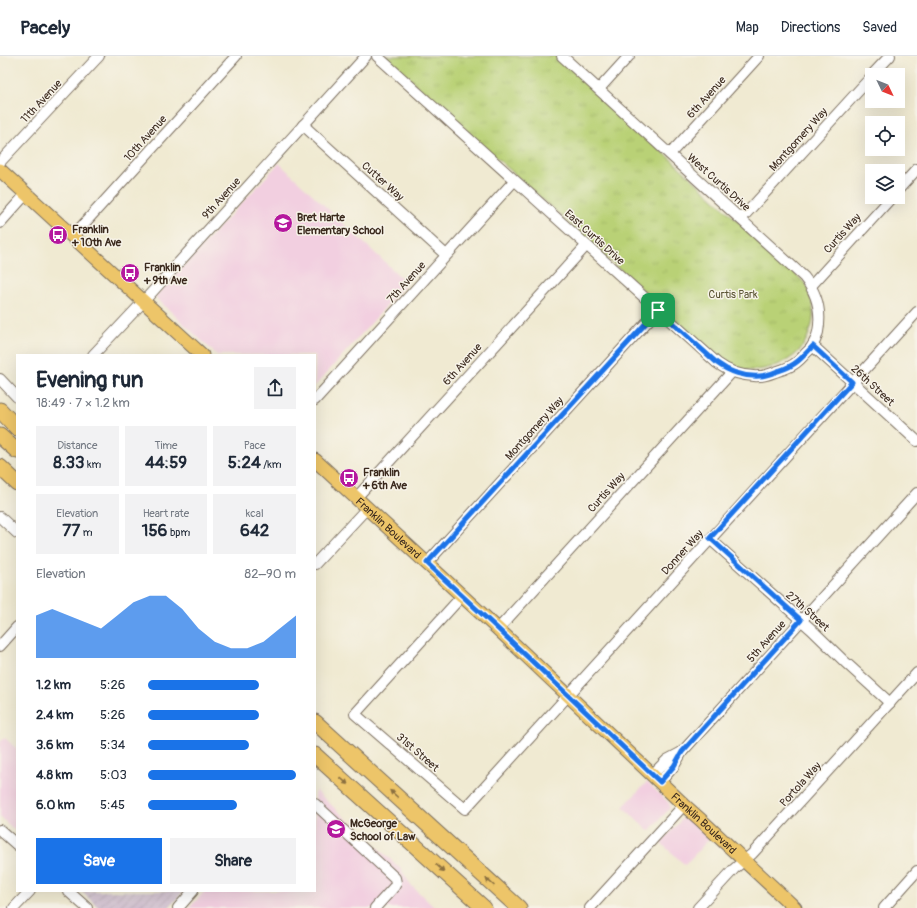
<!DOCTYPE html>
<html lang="en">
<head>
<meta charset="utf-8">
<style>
	:root { --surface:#fff; --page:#f2f2f3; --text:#1f2937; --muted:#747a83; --line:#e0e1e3; --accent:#1a73e8 }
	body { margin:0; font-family:Pangolin,sans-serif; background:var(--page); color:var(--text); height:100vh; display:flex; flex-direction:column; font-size:15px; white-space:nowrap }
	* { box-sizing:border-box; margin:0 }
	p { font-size:13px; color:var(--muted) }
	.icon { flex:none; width:22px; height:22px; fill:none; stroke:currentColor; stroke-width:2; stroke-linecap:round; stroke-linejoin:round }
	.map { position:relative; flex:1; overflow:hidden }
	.sheet { position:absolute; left:16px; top:298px; width:300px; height:538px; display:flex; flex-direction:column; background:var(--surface); border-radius:0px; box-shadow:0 4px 16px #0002 }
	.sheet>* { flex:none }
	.needle { width:26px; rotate:133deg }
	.tools { position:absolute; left:865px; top:12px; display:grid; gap:8px }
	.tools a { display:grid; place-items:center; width:40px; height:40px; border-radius:0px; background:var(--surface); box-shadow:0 4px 16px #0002; font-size:20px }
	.pin { position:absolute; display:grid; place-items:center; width:34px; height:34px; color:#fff; margin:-17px; border-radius:8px; box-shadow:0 2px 6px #0006 }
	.round { display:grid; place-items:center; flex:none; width:42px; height:42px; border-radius:0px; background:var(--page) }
	.head { display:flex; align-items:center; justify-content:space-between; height:68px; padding:0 20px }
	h1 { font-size:22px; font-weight:800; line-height:30px }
	.figures { display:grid; grid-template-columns:repeat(3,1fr); gap:6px; height:68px; padding:4px 20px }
	.figures div { display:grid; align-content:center; border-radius:0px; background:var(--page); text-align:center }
	.figures b { font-size:17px; font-weight:800 }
	.figures small { font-size:11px; font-weight:400 }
	.figures p { font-size:11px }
	.chart { height:112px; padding:8px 20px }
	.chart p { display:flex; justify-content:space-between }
	.chart svg { width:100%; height:72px; margin-top:4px; fill:var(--accent); opacity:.7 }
	.action { display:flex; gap:8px; margin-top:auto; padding:8px 20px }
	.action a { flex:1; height:46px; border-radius:0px; background:var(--accent); color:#fff; font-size:16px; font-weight:800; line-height:46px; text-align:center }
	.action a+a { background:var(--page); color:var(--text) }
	ul { padding:0 20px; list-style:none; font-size:13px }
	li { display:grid; grid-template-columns:64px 48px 1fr; align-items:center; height:30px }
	li i { height:10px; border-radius:5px; background:var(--accent) }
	header { display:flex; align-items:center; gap:24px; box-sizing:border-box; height:56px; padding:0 20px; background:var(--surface); border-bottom:1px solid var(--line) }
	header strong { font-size:19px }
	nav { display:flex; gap:22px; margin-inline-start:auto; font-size:14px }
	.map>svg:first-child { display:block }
	.built { fill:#f2cfe0 }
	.industrial { fill:url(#industrial-furrows) }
	.park { fill:url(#park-tufts); stroke:#7a7e4a }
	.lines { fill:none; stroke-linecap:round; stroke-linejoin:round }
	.minor-casing { stroke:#7a6d5d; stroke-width:12 }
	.major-casing { stroke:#7a6d5d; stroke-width:15 }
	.highway-casing { stroke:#7a6d5d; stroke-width:17 }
	.minor { stroke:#fff; stroke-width:10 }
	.major { stroke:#edc569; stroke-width:13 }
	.highway { stroke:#edc569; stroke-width:15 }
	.oneway { fill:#8b7040 }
	.route-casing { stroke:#fff; stroke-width:8 }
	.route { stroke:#1a73e8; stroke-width:5 }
	.labels { text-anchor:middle; stroke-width:3; stroke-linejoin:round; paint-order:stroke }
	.street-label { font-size:11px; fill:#3b2a1e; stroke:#f7f3e8 }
	.poi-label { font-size:11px; font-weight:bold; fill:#3b2a1e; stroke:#f7f3e8; text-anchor:start }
	.park-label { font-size:11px; fill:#5a5434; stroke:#f7f3e8 }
</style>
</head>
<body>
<header>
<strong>Pacely</strong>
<nav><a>Map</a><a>Directions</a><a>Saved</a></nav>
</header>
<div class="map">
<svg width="917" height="852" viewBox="0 0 917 852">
	<defs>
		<pattern id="industrial-furrows" width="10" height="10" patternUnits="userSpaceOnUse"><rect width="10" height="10" fill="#cfbdcf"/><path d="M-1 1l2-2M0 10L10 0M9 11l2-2" fill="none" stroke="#a99aa7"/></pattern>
		<pattern id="park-tufts" width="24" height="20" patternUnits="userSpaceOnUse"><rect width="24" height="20" fill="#b9d176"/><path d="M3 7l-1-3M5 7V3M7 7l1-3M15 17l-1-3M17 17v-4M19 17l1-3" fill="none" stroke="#a0b466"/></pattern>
	</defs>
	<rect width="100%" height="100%" fill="#f7f3e8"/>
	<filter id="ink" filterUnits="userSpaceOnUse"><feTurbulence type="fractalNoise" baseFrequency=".025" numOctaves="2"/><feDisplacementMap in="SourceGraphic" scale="8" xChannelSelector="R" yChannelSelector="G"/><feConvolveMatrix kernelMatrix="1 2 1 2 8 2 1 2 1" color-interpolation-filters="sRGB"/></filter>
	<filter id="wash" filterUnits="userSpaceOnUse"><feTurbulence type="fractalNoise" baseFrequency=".012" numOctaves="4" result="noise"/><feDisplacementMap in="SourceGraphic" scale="16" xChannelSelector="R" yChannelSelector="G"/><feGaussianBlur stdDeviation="0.9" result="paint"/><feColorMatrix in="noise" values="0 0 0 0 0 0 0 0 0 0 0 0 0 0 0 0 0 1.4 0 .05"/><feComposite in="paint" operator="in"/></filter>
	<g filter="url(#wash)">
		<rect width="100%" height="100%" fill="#f0ead2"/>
		<g class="built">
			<polygon points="279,107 407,227 315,330 315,299 217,299 155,241"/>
			<polygon points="5,682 17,693 17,776 0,761 0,686"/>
			<polygon points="647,726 669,747 670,752 649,775 623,751"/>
			<polygon points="315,734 401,813 411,829 435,852 189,852 205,835 315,835"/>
			<polygon points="683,762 688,762 709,783 685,809 661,787"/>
		</g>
		<polygon class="industrial" points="81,835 184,835 168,852 99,852"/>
		<path class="park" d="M 384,0 L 559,0 L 807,229 C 810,239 814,251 813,262 C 812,274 805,289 797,297 C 782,311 752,319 734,311 C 728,309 723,305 718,302 Z"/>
	</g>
	<g filter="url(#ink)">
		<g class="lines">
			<defs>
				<g id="minor">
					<path d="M 377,0 L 717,307 C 729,316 745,321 760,320 C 766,320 772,317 778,315 C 785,313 792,310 797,306 C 801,303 803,300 806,297 C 808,295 811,293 812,290 C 815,286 817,280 818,276 C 822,255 817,237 804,221 L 562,0"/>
					<polyline points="872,19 890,0"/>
					<polyline points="599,33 629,0"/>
					<polyline points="303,69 446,199"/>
					<polyline points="670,98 759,0"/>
					<polyline points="0,106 99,0"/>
					<polyline points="898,134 917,113"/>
					<polyline points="741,163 872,20"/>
					<polyline points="0,167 26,138"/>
					<polyline points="72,181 236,0"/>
					<polyline points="811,230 892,141"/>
					<polyline points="813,290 917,385"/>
					<polyline points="93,299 143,246 366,0"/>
					<polyline points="0,323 17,341"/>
					<polyline points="315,344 514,125"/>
					<polyline points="356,442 586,190"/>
					<polyline points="0,461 17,477"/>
					<polyline points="710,483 811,573 845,606 890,647"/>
					<polyline points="427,507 658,254"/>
					<polyline points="315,508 367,452"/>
					<polyline points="462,540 355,658 465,753 917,256"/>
					<polyline points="498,573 732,316"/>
					<polyline points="0,590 17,571"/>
					<polyline points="652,719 667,704 682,696"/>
					<polyline points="660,726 674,710 682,696 917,437"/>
					<polyline points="315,748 395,822 396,827 394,831 375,852"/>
					<polyline points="0,774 17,789"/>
					<polyline points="68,835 87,852"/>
					<polyline points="14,852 30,835"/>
					<polyline points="178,852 193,835"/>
					<polyline points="590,852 684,749"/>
					<polyline points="698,852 734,813 752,798 917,617"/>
					<polyline points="884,852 917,815"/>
				</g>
				<g id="major">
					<polyline points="0,114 202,299"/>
					<path id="s1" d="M 315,404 L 498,573 L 684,749 L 702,765 L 795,852"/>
				</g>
				<g id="highway">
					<polyline points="0,354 17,372"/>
					<polyline points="0,380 17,395"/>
					<polyline points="0,411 17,427"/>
					<polyline points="315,666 519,852"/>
					<polyline points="315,699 484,852"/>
				</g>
			</defs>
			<use href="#minor" class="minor-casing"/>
			<use href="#major" class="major-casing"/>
			<use href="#highway" class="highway-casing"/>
			<use href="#minor" class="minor"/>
			<use href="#major" class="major"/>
			<use href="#highway" class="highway"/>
		</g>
		<defs><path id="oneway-solid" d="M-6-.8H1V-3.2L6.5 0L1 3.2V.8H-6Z"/></defs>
		<g class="oneway">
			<use href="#oneway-solid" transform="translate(344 725) rotate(42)"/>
			<use href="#oneway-solid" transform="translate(394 738) rotate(-138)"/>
			<use href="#oneway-solid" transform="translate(440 812) rotate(42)"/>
			<use href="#oneway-solid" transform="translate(490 826) rotate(-138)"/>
		</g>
	</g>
	<g class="lines" filter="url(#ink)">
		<defs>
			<path id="route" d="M 658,254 L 717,307 C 729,316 745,321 760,320 C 766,320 773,317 778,315 C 785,313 792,310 798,305 C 803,301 808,295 813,290 L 852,326 L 710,482 L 801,564 L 682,696 L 674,710 L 660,726 L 498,573 L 427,507 Z"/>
		</defs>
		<use href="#route" class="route-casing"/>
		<use href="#route" class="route"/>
	</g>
	<defs>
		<symbol id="school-disc" viewBox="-11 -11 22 22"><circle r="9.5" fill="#b5179e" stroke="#f7f3e8"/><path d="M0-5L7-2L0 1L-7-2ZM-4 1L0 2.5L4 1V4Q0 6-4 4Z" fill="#fff"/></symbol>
		<symbol id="bus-disc" viewBox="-11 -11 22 22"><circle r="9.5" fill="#b5179e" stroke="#f7f3e8"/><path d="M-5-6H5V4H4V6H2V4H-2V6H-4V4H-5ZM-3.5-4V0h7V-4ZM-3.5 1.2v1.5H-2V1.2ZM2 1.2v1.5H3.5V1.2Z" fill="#fff"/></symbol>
		<symbol id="university-disc" viewBox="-11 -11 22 22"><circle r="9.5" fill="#b5179e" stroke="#f7f3e8"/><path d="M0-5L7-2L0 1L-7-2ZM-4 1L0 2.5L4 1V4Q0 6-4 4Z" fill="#fff"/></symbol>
	</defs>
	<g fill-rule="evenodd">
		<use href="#school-disc" x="272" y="156" width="22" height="22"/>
		<use href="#bus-disc" x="47" y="168" width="22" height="22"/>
		<use href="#bus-disc" x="119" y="206" width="22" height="22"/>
		<use href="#bus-disc" x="338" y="411" width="22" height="22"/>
		<use href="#university-disc" x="325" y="762" width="22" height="22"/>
	</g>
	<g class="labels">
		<g class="street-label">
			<text transform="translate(706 41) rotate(-48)" y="4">6th Avenue</text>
			<text transform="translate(41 45) rotate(-47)" y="4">11th Avenue</text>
			<text transform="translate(145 82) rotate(-48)" y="4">10th Avenue</text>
			<text transform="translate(798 83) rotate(-48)" y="4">Montgomery Way</text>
			<text transform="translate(383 125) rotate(42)" y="4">Cutter Way</text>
			<text transform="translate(719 126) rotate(42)" y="4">West Curtis Drive</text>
			<text transform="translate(221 142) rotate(-48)" y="4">9th Avenue</text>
			<text transform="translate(842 177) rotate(-48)" y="4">Curtis Way</text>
			<text transform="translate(595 181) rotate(42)" y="4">East Curtis Drive</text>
			<text transform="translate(406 226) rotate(-48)" y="4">7th Avenue</text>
			<text transform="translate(462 308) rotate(-48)" y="4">6th Avenue</text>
			<text transform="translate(873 329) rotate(43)" y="4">26th Street</text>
			<text transform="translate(534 372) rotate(-48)" y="4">Montgomery Way</text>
			<text transform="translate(606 436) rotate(-48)" y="4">Curtis Way</text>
			<text dy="4" stroke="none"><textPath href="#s1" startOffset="100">Franklin Boulevard</textPath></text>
			<text transform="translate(682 496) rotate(-48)" y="4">Donner Way</text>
			<text transform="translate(808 555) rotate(42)" y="4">27th Street</text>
			<text transform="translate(766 585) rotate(-48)" y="4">5th Avenue</text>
			<text transform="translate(418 696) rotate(41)" y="4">31st Street</text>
			<text transform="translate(800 728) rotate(-48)" y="4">Portola Way</text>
			<text dy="4" stroke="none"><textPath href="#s1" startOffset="532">Franklin Boulevard</textPath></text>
		</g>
		<g class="poi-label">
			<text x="297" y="165">Bret Harte<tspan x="297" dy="13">Elementary School</tspan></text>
			<text x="72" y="177">Franklin<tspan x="72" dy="13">+ 10th Ave</tspan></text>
			<text x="144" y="215">Franklin<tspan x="144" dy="13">+ 9th Ave</tspan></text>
			<text x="363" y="420">Franklin<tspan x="363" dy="13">+ 6th Ave</tspan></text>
			<text x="350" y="771">McGeorge<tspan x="350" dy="13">School of Law</tspan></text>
		</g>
		<g class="park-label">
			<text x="733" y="242">Curtis Park</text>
		</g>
	</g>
</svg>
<div class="tools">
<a><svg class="needle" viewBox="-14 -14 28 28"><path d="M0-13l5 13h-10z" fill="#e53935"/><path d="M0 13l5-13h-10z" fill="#747a83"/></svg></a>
<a><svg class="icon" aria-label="locate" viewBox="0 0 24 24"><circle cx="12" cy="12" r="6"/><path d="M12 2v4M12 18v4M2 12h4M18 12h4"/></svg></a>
<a><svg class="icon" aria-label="layers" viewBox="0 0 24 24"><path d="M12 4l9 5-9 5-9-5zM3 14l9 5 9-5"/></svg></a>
</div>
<div class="pin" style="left:658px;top:254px;background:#1e9e55"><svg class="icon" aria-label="arrive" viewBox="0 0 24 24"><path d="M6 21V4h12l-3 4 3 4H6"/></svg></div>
<section class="sheet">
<div class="head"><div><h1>Evening run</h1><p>18:49 · 7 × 1.2 km</p></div><a class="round"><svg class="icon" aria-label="share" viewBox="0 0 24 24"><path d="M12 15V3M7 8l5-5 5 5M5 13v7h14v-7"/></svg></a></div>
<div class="figures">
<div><p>Distance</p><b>8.33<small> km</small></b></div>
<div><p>Time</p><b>44:59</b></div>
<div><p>Pace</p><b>5:24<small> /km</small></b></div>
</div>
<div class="figures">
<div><p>Elevation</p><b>77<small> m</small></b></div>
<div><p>Heart rate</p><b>156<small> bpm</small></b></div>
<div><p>kcal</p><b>642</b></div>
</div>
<div class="chart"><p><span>Elevation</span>82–90 m</p>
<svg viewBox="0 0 160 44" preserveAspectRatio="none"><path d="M0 44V18L10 14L20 18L30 22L40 26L50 18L60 10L70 6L80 6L90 14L100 26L110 34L120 38L130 38L140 34L150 26L160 18V44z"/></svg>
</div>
<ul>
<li><b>1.2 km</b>5:26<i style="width:75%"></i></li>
<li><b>2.4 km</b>5:26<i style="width:75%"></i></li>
<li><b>3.6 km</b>5:34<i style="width:68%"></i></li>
<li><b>4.8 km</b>5:03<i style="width:100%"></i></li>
<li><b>6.0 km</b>5:45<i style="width:60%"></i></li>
</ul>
<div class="action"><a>Save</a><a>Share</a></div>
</section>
</div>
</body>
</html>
